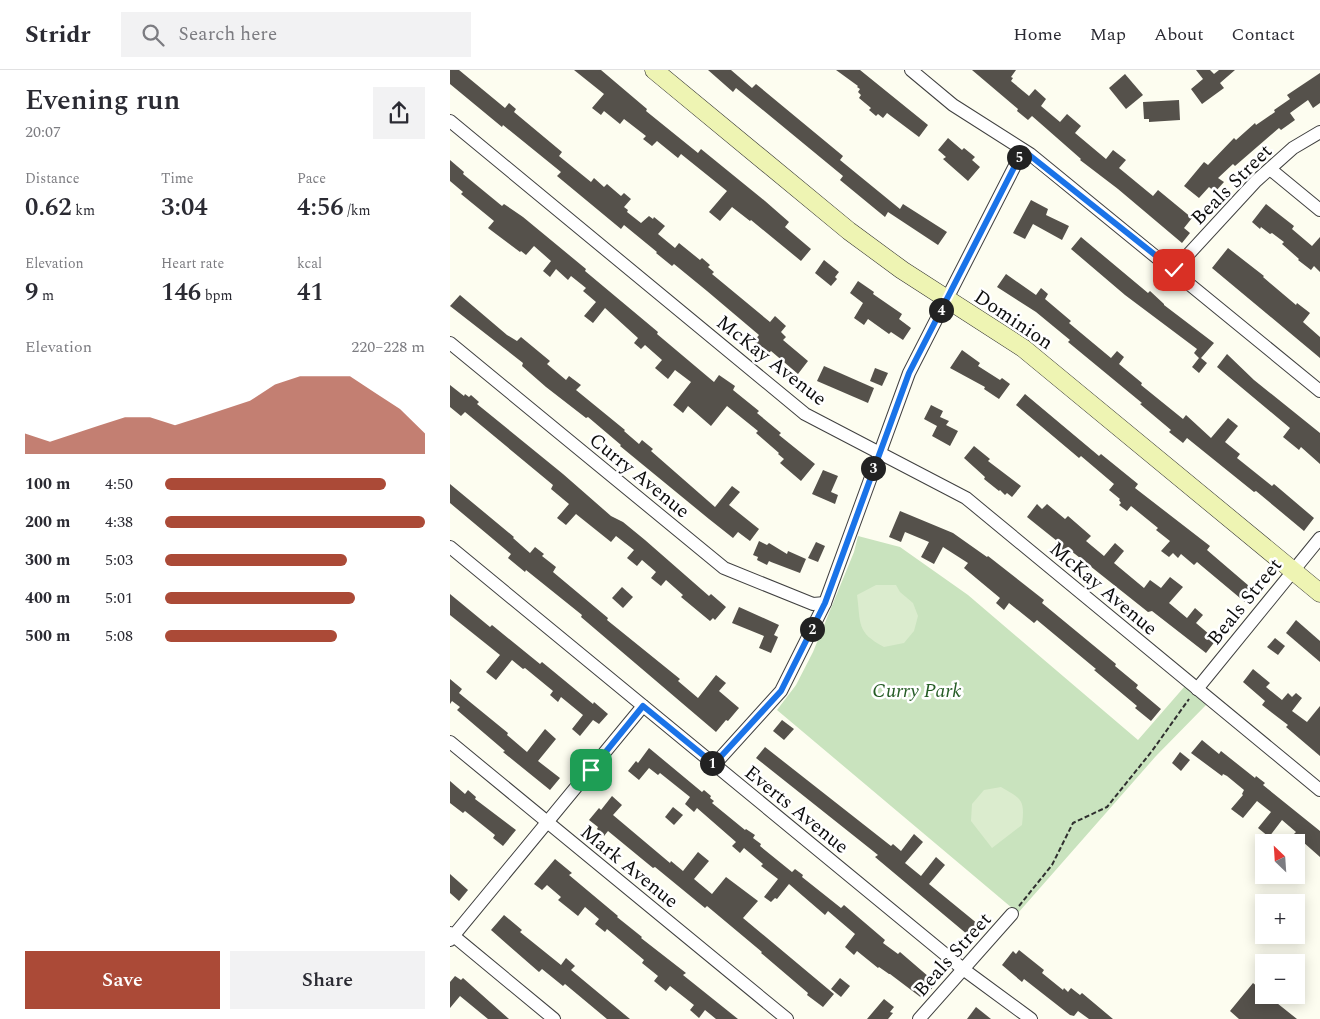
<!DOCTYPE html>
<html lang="en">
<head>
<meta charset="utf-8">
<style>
	:root { --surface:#fff; --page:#f2f2f3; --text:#2b2b33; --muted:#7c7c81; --line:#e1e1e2; --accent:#ab4a37 }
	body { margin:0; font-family:Spectral,serif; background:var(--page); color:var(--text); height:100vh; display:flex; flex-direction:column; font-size:19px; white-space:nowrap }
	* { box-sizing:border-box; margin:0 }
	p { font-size:16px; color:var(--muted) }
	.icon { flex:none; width:28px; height:28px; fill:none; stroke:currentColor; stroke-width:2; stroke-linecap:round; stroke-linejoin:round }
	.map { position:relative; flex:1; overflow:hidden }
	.side { display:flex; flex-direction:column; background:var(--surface); width:450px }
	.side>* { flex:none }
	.needle { width:32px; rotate:335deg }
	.fabs { position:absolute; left:805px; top:764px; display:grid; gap:10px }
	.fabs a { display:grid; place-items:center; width:50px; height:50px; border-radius:0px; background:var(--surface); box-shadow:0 2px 12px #0003; font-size:25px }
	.pin { position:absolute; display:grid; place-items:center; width:42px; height:42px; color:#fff; margin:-21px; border-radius:10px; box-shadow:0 2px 8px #0006 }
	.km { position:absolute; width:25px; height:25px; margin:-12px; border-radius:50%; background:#222; color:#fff; font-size:14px; line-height:25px; text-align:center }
	.round { display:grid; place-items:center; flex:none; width:52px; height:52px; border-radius:0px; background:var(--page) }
	.headline { display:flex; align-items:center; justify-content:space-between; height:85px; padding:0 25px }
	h1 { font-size:28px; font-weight:600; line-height:38px }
	.figures { display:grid; grid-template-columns:repeat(3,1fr); gap:8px; height:85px; padding:5px 25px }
	.figures div { display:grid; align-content:center }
	.figures b { font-size:25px; font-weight:600 }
	.figures small { font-size:14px; font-weight:400 }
	.figures p { font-size:14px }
	.chart { height:140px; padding:10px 25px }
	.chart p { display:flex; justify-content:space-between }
	.chart svg { width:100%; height:90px; margin-top:5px; fill:var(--accent); opacity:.7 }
	.primary-button { display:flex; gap:10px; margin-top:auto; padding:10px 25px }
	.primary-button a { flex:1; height:58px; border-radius:0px; background:var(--accent); color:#fff; font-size:20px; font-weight:600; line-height:58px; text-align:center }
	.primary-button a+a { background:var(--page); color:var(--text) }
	ul { padding:0 25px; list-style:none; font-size:16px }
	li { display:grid; grid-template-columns:80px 60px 1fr; align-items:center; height:38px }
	li i { height:12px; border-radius:6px; background:var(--accent) }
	header { display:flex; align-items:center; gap:30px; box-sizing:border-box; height:70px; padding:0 25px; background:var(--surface); border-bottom:1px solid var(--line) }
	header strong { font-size:24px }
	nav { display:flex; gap:28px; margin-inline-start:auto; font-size:18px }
	.search { width:350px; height:45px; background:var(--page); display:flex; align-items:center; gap:12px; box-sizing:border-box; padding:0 18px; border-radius:0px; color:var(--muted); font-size:19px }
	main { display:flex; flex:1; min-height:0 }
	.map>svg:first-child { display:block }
	.green { fill:#c9e3be }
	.pitch { fill:#dbecce }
	.building { fill:#55514b }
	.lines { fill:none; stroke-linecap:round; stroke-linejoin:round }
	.street-casing { stroke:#404040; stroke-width:14 }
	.secondary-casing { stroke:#2f2f2f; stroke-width:19 }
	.path { stroke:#2f2f2f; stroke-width:2; stroke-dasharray:5 2.5; stroke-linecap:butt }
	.street { stroke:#fff; stroke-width:12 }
	.secondary { stroke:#eef4b3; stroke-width:18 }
	.route-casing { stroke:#fff; stroke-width:10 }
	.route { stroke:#1a73e8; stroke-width:6 }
	.labels { text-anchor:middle; stroke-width:5; stroke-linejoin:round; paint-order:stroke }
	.street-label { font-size:20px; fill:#0d0d0d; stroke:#fff }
	.park-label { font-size:20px; font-style:italic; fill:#265d26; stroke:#fff }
</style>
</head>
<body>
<header>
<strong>Stridr</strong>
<div class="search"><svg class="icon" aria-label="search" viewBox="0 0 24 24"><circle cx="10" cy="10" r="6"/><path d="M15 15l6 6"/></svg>Search here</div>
<nav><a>Home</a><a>Map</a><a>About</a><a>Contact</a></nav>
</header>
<main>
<section class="side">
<div class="headline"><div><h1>Evening run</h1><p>20:07</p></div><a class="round"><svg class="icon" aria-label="share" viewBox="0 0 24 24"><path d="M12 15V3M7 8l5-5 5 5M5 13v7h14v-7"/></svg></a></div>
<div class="figures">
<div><p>Distance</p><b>0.62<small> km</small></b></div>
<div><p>Time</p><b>3:04</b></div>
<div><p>Pace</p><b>4:56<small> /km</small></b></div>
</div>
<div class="figures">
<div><p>Elevation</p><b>9<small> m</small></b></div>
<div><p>Heart rate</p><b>146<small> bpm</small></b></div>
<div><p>kcal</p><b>41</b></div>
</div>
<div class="chart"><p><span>Elevation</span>220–228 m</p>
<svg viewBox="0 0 160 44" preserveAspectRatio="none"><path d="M0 44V34L10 38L20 34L30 30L40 26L50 26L60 30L70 26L80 22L90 18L100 10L110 6L120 6L130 6L140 14L150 22L160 34V44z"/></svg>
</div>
<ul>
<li><b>100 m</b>4:50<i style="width:85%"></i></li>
<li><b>200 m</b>4:38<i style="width:100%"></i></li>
<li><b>300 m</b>5:03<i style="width:70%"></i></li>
<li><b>400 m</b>5:01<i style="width:73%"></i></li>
<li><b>500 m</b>5:08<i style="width:66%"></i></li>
</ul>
<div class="primary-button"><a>Save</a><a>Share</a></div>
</section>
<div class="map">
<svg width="870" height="949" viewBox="0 0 870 949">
	<rect width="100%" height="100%" fill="#fdfdf0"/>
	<polygon class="green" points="408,466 450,477 518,525 688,670 735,616 756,635 706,686 568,843 327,640 346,615 363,582 404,482"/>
	<g class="pitch">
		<path d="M 426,515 L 446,515 L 450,522 L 463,533 L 468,546 L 464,561 L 454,573 L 434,577 C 406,562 411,554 407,525 Z"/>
		<path d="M 551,717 C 572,729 575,730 572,755 L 542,778 L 521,751 L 522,734 L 534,720 Z"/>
	</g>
	<g class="building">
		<polygon points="0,0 9,0 55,38 59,33 66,39 64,42 112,82 109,86 141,112 144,108 154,117 157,114 171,126 174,123 181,129 174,137 178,140 177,142 191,153 199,146 203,149 204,147 215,156 208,164 225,178 229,173 250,190 252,188 260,195 258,197 264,202 262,204 320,252 325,246 336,256 331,262 336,267 333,270 358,291 348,304 321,281 319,283 304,271 309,265 257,221 224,194 222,196 206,183 207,182 174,155 171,159 107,106 111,102 53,55 52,57 0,14"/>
		<polygon points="124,0 151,0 197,39 196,41 248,83 251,79 315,131 339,152 335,157 361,179 351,191 301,150 300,151 282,137 270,151 259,142 277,121 231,84 228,88 207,71 202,76 193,69 196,66 174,49 170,54 154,41 151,45 142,38 154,24"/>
		<polygon points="258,0 281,0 302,18 306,14 393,86 390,90 450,139 453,134 497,162 488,175 438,142 435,147 390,110 393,106 359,78 286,18 283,22"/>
		<polygon points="386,0 410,0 478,55 469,67 437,43 433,48 428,44 426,46 419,40 421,38 409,28 411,25 408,22 410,19 407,17 408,16"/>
		<polygon points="522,0 566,0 561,7 563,8 561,11 579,26 585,19 596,29 591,36 610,52 617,44 631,56 625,63 656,89 663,80 676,90 669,98 703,126 708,120 742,148 734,158 740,163 732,173 668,119 630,90 631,89 582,46 578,50 567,41 568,39"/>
		<polygon points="746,0 760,0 764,4 769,0 785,0 770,13 774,18 752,34 741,19 753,9"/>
		<polygon points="870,3 870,33 863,38 858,30 840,43 845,50 831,60 829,58 785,96 783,94 768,108 774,112 765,122 759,117 749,128 734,116 754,92 758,95 784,68 786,70 805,53 806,55 825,42 824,40 840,29 837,25"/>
		<polygon points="675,4 693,25 676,39 659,18"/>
		<polygon points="729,30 730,50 699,52 699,49 694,49 693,32"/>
		<polygon points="498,68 512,80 514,78 525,87 522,90 530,97 518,111 493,89 496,87 488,80"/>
		<polygon points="0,90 14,102 13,104 52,136 54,134 73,147 136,199 135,201 208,262 207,264 264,312 269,305 285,316 283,320 309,341 307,343 331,363 329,365 365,394 351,411 330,393 334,389 328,384 329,383 306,363 308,361 277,336 261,356 238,336 233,343 223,335 241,312 225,300 218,309 205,298 212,290 195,275 191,279 184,273 188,268 155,238 143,253 134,246 146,232 133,221 136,218 121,206 118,210 106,199 100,207 93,201 101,191 84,176 76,185 71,181 70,182 38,158 44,151 11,124 13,122 0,111"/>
		<polygon points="581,130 598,139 596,145 619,156 612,170 583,154 575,169 563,163"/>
		<polygon points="816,134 844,156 842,159 862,176 870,167 870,202 864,196 861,200 848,190 849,189 832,174 834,172 822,163 820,164 811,157 810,159 802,152"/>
		<polygon points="631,167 698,223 700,221 714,234 714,235 764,273 751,288 757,293 749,303 742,297 749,288 744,283 747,279 675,225 621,179"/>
		<polygon points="778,178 814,206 813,207 846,235 847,233 860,243 853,252 870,267 870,288 762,198"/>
		<polygon points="374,190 389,202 385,207 387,209 381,216 365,203"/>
		<polygon points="556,204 586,225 591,218 598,224 595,229 621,251 619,253 661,288 667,281 674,287 669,294 692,313 691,315 733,349 736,345 761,368 778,348 788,356 775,372 790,384 787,388 822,416 824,414 864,448 854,461 806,421 804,422 737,368 733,373 719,362 721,360 690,334 692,333 618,272 620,270 586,242 547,217"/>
		<polygon points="408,211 424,222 423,224 452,244 449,249 461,258 453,270 441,262 439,264 418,249 414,255 404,248 413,233 400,223"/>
		<polygon points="10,225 57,265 67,271 71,267 100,291 97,294 116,310 119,306 131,315 126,320 175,360 174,361 189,374 192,370 203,379 201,381 265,437 282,416 290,422 279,435 309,459 300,471 288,462 283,468 259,449 170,376 171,375 138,347 136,348 96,317 72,296 73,293 0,236"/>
		<polygon points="512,280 530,293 528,296 550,310 552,308 560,314 549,329 534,319 535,317 500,298"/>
		<polygon points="777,284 804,310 870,363 870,394 851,377 849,380 833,367 840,358 767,297"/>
		<polygon points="374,296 424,318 418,333 367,311"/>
		<polygon points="425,298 438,303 432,316 420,311"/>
		<polygon points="0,315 14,326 15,324 19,327 21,325 29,332 27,334 113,404 161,446 173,452 195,470 259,526 261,524 276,537 265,550 263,548 260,551 231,527 233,525 216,510 211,516 201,508 206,502 192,490 187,496 177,488 184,480 166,466 161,472 126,444 116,455 107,448 119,434 101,419 103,415 15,342 11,346 0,337"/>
		<polygon points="575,324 649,386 651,384 688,414 685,418 760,476 757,480 806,522 796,533 747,492 744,495 731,484 728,488 723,483 719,487 711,481 720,471 706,460 708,458 681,436 677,441 669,435 671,433 669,430 670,429 659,420 664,414 631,386 629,388 566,335"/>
		<polygon points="481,335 493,341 490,347 499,351 496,355 508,361 500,376 482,366 487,356 474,349"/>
		<polygon points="524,376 540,389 538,391 571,416 562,427 557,423 555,425 550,420 549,421 534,409 535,407 514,388"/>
		<polygon points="373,400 388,406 381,422 388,425 385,434 362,424"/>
		<polygon points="0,414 64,467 63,468 80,483 85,477 94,484 92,486 106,497 103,502 158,548 157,550 230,609 228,611 248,628 266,605 276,613 269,621 289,638 278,651 276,650 266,662 131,547 132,545 76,500 75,502 58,488 61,484 0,433"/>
		<polygon points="587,434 592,439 597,434 615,449 618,446 641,466 636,471 654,486 665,473 674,481 664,493 694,518 700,510 711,518 720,507 733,517 719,533 737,548 745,538 753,545 746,553 766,570 756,583 702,541 698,542 625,484 617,478 614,481 605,474 607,471 577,447"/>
		<polygon points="450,441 503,463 537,487 538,486 594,530 592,533 666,594 665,596 688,615 686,618 711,639 701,651 685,638 687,636 644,600 646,599 587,550 584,553 559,533 554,540 546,533 550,528 514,498 518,493 493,477 484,494 471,487 479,472 455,462 451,472 439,467"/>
		<polygon points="309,471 317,475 319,473 337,484 338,481 356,489 350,503 321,492 319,491 317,495 307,490 308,487 303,485"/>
		<polygon points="366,472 375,476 368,492 358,488"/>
		<polygon points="172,517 183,527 173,538 162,528"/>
		<polygon points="0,524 40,557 42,555 90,594 92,592 143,634 144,632 158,644 149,654 143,650 130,666 122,659 133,645 111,627 108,632 100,625 103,621 75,598 73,599 62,590 46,610 36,602 50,585 0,545"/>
		<polygon points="289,537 329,555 324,565 328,567 321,583 309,578 314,566 282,553"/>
		<polygon points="846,550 870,571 870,592 836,563"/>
		<polygon points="825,568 835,576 828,585 817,577"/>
		<polygon points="803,599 820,613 816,617 832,630 838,623 842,627 846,623 852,628 842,641 857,652 870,636 870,686 836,657 838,655 812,635 815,631 793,612"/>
		<polygon points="0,609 12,619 9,623 58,663 57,665 77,682 95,659 106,669 88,691 110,708 100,720 53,682 55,681 7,640 10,637 2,631 0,634"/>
		<polygon points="332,650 344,659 334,670 323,661"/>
		<polygon points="752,670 769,684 771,681 805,708 806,706 815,713 813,715 870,761 870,787 844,764 846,762 832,750 819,767 808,758 821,742 807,731 793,748 781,739 793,725 792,724 794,720 777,706 773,704 772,706 741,683"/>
		<polygon points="315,677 441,776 443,774 451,781 464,764 473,772 455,793 471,806 486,787 495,795 479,814 534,859 524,870 425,787 428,785 306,688"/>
		<polygon points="199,678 252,722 254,720 261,726 260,728 264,731 262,733 295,760 296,759 305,765 303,768 311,774 310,776 342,802 345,799 353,805 352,807 391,838 394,835 435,870 433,873 448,884 450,882 479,907 476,911 483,917 473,929 440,904 439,904 429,897 428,898 407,881 404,885 395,877 405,864 378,841 375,845 339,814 327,829 325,828 321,832 314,827 328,809 311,796 313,794 294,778 290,783 282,776 286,772 247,738 244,742 235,734 240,727 210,703 208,705 199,698 189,710 178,701 186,691 188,693"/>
		<polygon points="730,682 740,690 731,701 722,693"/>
		<polygon points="0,711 15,724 18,720 26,727 25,729 66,760 53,776 43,768 45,765 15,741 13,743 0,733"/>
		<polygon points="162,726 172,735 163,745 220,793 221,791 233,801 248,782 259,791 244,809 262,824 276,807 308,831 293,848 384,924 373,937 357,925 358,923 311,883 312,882 257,836 255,838 205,797 203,798 158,761 154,766 147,759 148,757 139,750 149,738 151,740"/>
		<polygon points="223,737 233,745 224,755 215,747"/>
		<polygon points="105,789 122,803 119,805 168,846 167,847 192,867 191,868 236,903 233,905 288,949 266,949 255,940 249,948 240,940 244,935 220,916 216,921 204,911 208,906 192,893 194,890 157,859 155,862 145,854 149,849 135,837 128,846 108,830 111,827 97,815 92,820 84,814"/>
		<polygon points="0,804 18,820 9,831 0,823"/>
		<polygon points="54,845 72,860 70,862 111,895 116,888 125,896 121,900 180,949 157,949 115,914 113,916 92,899 89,902 41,860"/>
		<polygon points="569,880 594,900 592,903 613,920 614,918 618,922 621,918 630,925 632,923 663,949 639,949 628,941 624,946 620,945 574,909 572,912 552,895 563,881 566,884"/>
		<polygon points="5,906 11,910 13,908 59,949 38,949 10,926 0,938 0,912"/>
		<polygon points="390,908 400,916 391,927 381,919"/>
		<polygon points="803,913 814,922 814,925 817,925 847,949 789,949 780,941"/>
		<polygon points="434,929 444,937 440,942 443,943 438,949 417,949"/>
		<polygon points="526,937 541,949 517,949"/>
	</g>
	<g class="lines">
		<defs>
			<g id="street">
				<polyline points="461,0 503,35 580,84 870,321"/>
				<polyline points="0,51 355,344 516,428 870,720"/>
				<polyline points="820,99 870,140"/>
				<polyline points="724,200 806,111 843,78 870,62"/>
				<polyline points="0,273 274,498 363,534 375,533"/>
				<polyline points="0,477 513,899 581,949"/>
				<polyline points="747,619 870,468"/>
				<polyline points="0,672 337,949"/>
				<polyline points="264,695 331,621 375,533 459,303 573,80"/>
				<polyline points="0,863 104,949"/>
				<polyline points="0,870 193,636"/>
				<polyline points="469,949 562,844"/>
			</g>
			<polyline id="secondary" points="204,0 399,161 452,200 573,278 870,523"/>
		</defs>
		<use href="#street" class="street-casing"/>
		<use href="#secondary" class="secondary-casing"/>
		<polyline class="path" points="569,836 602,795 623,753 657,737 702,681 739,629"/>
		<use href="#street" class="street"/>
		<use href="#secondary" class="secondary"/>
	</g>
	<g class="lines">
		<defs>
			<polyline id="route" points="141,700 193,636 264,694 331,621 375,533 459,303 573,80 724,200"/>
		</defs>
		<use href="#route" class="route-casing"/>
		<use href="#route" class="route"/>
	</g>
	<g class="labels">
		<g class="street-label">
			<text transform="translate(781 114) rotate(-45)" y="7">Beals Street</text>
			<text transform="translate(564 249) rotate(34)" y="7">Dominion</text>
			<text transform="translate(322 290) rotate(38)" y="7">McKay Avenue</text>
			<text transform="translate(190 405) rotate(39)" y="7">Curry Avenue</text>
			<text transform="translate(654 518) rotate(40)" y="7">McKay Avenue</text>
			<text transform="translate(794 531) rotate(-51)" y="7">Beals Street</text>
			<text transform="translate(347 739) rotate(39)" y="7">Everts Avenue</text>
			<text transform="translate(180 796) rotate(39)" y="7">Mark Avenue</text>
			<text transform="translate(502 884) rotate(-48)" y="7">Beals Street</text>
		</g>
		<g class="park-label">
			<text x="467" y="627">Curry Park</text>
		</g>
	</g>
</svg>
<div class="fabs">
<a><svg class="needle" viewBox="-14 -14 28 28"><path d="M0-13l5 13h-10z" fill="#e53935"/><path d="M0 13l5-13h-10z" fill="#7c7c81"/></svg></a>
<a>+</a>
<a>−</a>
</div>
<div class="pin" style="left:141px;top:700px;background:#1e9e55"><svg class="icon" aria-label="arrive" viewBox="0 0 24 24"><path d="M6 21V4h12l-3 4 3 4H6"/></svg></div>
<div class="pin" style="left:724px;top:200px;background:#d93025"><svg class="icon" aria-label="check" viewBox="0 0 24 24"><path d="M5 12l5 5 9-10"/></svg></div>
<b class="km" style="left:262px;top:693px">1</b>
<b class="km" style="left:362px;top:559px">2</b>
<b class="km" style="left:423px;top:398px">3</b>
<b class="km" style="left:491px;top:240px">4</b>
<b class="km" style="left:569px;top:87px">5</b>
</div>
</main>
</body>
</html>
